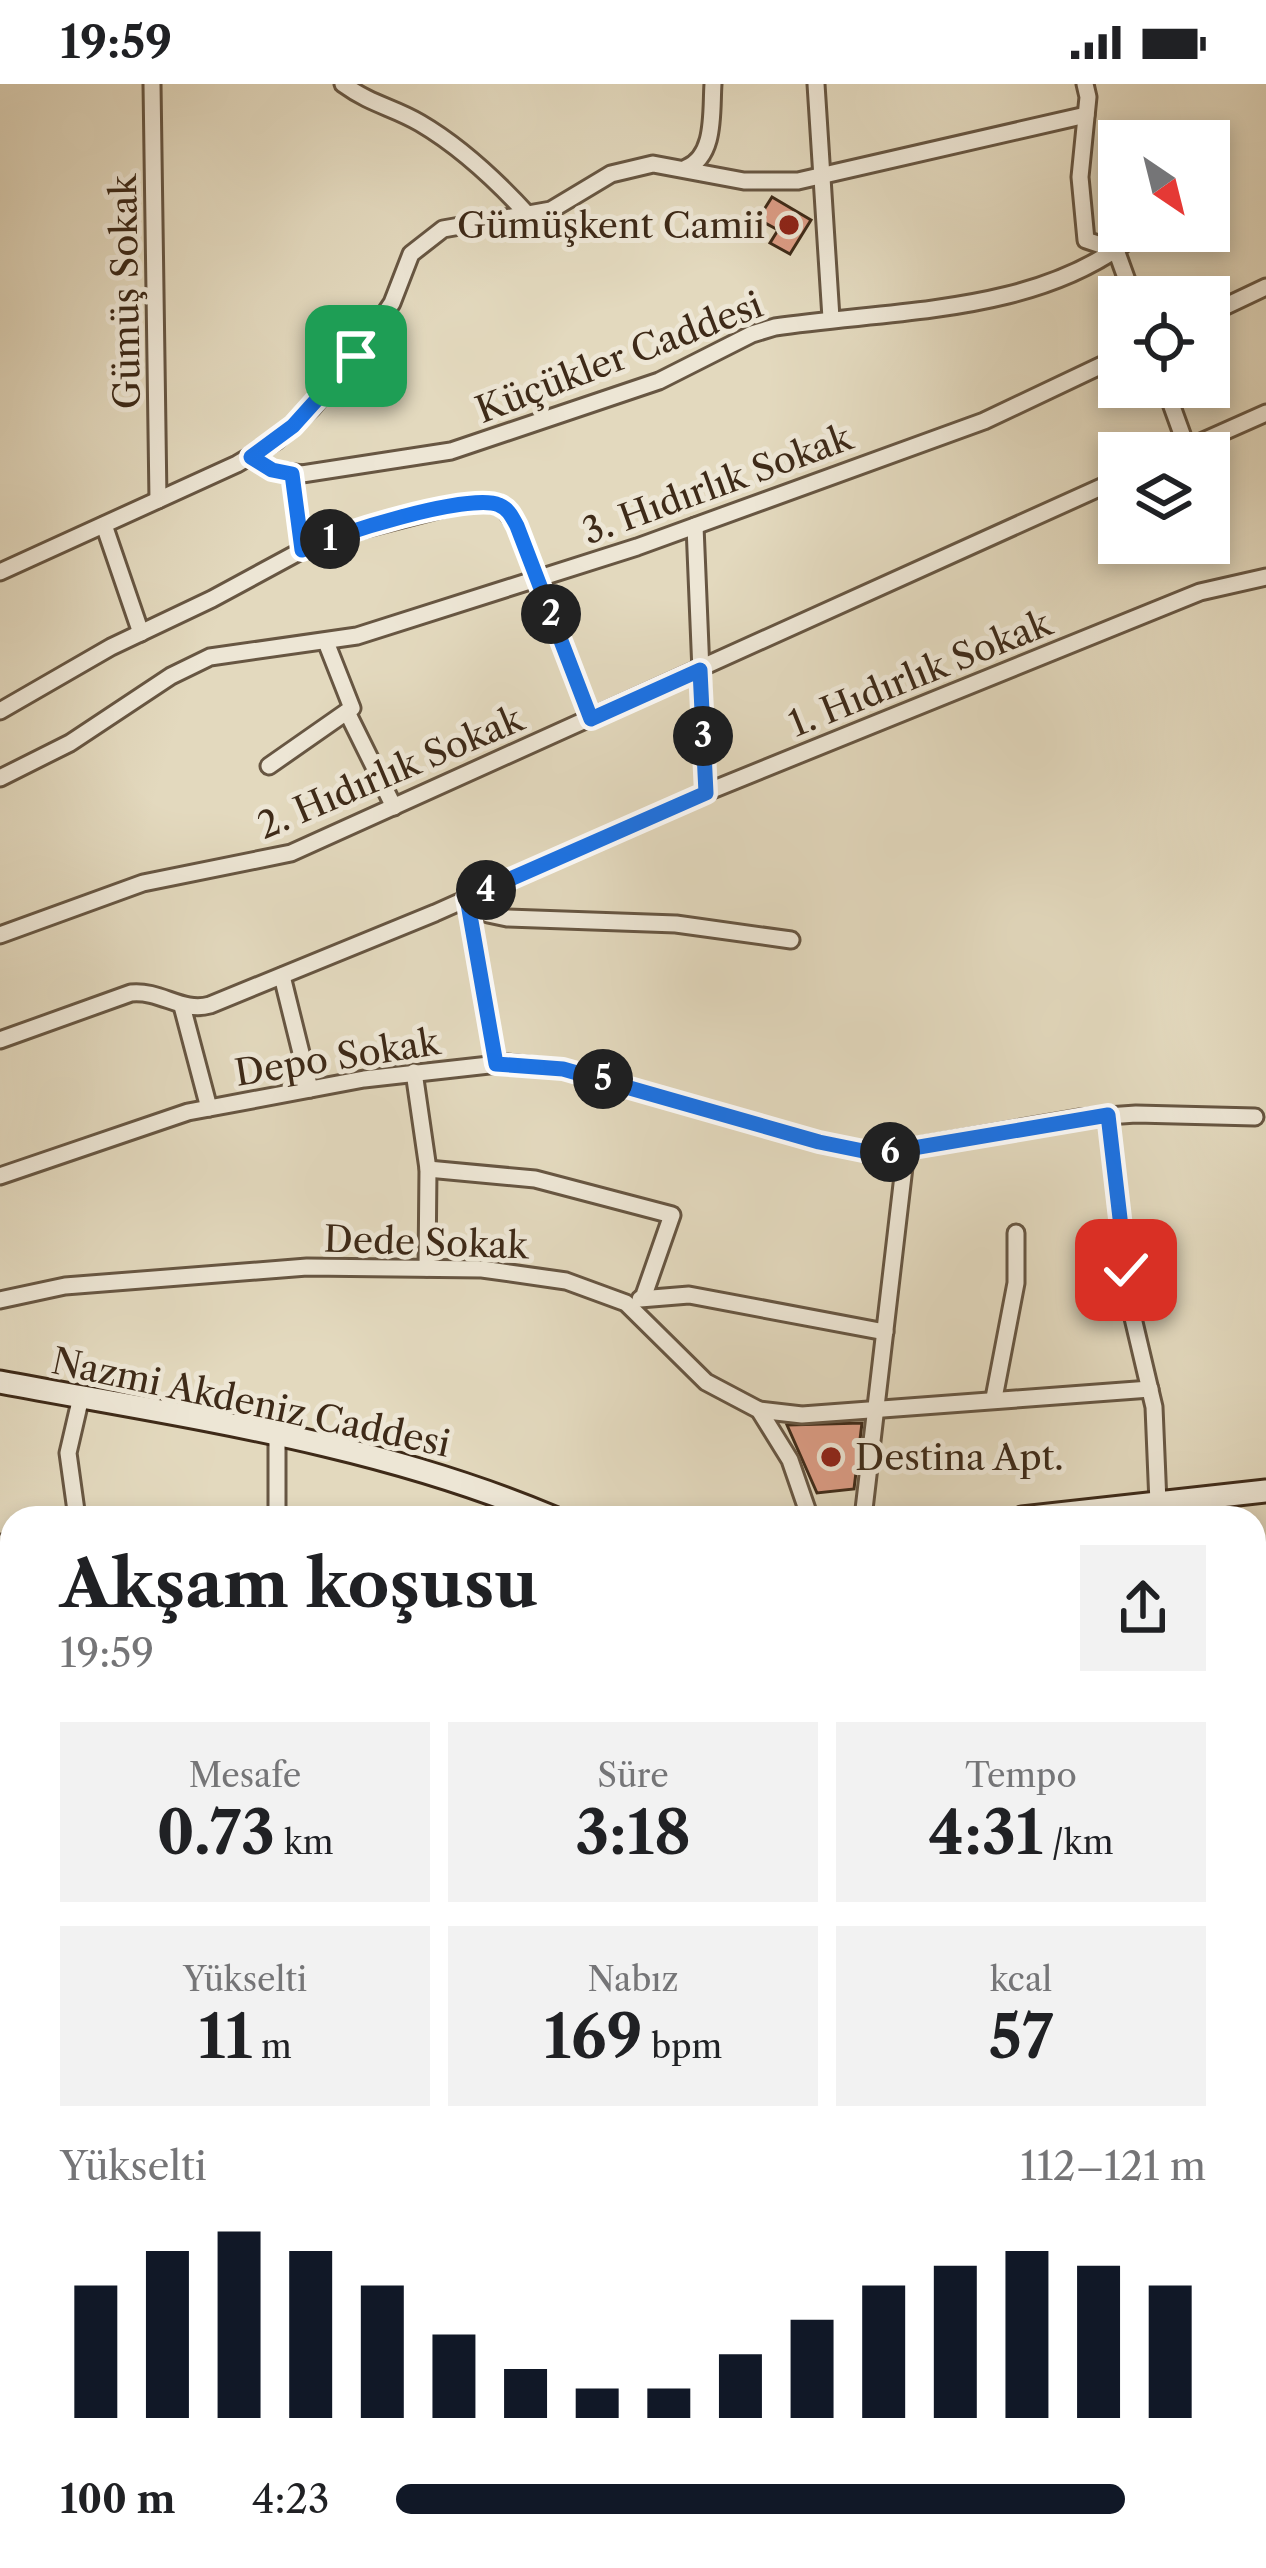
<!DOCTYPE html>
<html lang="tr">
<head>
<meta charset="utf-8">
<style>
	:root { --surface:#fff; --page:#f2f2f2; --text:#202124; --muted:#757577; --accent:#111827 }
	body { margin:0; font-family:"Libre Caslon Text",serif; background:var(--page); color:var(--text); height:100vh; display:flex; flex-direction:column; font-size:45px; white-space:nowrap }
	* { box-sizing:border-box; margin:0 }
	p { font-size:39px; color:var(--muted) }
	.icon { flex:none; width:66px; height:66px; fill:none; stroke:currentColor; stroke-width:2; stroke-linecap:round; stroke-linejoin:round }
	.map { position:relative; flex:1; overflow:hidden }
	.sheet { position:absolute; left:0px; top:1422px; width:1266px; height:1062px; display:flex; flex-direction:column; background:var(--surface); border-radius:36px 36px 0 0; box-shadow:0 6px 18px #0003 }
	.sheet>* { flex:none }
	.needle { width:78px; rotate:145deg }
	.buttons { position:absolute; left:1098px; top:36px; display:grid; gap:24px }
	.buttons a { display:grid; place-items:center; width:132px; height:132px; border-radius:0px; background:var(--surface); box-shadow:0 6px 18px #0003; font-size:60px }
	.pin { position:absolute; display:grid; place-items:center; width:102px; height:102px; color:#fff; margin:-51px; border-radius:24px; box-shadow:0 6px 18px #0006 }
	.km { position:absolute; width:60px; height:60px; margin:-30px; border-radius:50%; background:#222; color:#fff; font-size:33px; line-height:60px; text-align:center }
	.round { display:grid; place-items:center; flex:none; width:126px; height:126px; border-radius:0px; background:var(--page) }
	.summary { display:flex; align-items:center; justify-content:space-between; height:204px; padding:0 60px }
	h1 { font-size:66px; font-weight:700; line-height:90px }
	.figures { display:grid; grid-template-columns:repeat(3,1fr); gap:18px; height:204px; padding:12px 60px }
	.figures div { display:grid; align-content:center; border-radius:0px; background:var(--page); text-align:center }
	.figures b { font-size:60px; font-weight:700 }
	.figures small { font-size:33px; font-weight:400 }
	.figures p { font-size:33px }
	.chart { height:336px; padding:24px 60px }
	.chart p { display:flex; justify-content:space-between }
	.chart svg { width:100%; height:216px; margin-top:12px; stroke:var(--accent); stroke-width:6 }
	ul { padding:0 60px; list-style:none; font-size:39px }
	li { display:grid; grid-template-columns:192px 144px 1fr; align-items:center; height:90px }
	li i { height:30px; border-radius:15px; background:var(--accent) }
	.status { display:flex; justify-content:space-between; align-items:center; height:84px; padding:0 60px; background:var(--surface); direction:ltr }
	.status svg { height:33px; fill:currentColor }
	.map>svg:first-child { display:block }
	.building { fill:#dd9d86; stroke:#3e2a18; stroke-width:3 }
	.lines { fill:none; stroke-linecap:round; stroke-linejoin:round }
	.street-casing { stroke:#675642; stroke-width:21 }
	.secondary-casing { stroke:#3e2a18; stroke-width:27 }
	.street { stroke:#ede6d5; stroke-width:15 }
	.secondary { stroke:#ede6d5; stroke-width:21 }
	.route-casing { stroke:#fff; stroke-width:24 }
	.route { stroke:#1a73e8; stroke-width:15 }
	.poi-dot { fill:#8f2418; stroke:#ede6d5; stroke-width:4.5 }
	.labels { text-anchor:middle; stroke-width:10; stroke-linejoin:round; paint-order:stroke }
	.poi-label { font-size:36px; fill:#3e2a18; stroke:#ede6d5; text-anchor:end }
	.street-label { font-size:36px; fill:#3e2a18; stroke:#ede6d5 }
</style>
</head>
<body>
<div class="status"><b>19:59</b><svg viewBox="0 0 49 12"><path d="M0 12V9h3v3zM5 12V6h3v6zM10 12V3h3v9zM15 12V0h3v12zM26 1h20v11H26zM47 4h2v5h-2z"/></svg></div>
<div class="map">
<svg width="1266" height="2484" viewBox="0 0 1266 2484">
	<rect width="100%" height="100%" fill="#e3d9be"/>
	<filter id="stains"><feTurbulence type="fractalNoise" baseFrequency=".00167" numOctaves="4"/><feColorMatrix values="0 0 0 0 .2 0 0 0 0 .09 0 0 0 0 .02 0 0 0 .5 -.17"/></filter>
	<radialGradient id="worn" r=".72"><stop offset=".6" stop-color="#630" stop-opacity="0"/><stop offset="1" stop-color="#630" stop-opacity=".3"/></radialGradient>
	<g class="building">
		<polygon points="772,113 811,136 790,170 770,159 778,146 758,135"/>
		<polygon points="862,1339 854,1405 817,1409 787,1341"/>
	</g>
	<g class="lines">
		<defs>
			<g id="street">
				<polyline points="152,0 158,416"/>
				<path d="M 343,0 C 372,21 393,23 420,39 C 461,63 497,97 529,132"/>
				<polyline points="816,0 831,234"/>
				<polyline points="1085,0 1088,13 1080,93 1086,156 1116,166 1133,213"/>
				<path d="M 686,84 C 716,72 711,27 713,0"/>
				<polyline points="1209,230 1266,203"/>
				<polyline points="1165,303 1187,364"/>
				<polyline points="1176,369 1266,329"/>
				<path d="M 251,373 L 272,386 L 302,390 L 451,367 L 659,297 L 752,250 L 775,243 C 896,225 1043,231 1140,147"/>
				<polyline points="292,390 302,466"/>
				<polyline points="104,441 141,549"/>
				<polyline points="695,442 706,709"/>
				<polyline points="0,488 237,380 276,357 312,324 356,272 392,219 411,170 443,145 551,126 611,90 653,80 744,97 798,97 1086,31"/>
				<polyline points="0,627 111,563 212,515 310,462 340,451 452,422 485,418 503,423 517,442 591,635"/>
				<polyline points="347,628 394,723"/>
				<polyline points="269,682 352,624 326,558"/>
				<polyline points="0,694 70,659 171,592 210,573 357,552 637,463 984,337 1119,273"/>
				<polyline points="467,815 488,830 507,834 676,840 791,856"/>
				<polyline points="467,815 496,980"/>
				<polyline points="0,851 143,799 291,769 1119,395"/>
				<polyline points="282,892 310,1005"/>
				<polyline points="182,922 209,1024"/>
				<path d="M 0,956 L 131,909 C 161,906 182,929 210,921 L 435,829 L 702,710 L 1200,508 L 1266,493"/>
				<polyline points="414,988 428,1085 427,1184"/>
				<polyline points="1108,1031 1133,1234 1154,1323 1158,1419"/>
				<polyline points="428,1085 535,1095 672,1131 643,1214"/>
				<polyline points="0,1092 188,1028 364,995 507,979 563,985 819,1058 879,1069 1079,1034 1136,1030 1255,1033"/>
				<polyline points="640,1215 689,1211 885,1248"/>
				<polyline points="0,1216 65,1202 307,1183 482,1185 566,1197 626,1219 706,1298 759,1326 790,1376 810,1434"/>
				<polyline points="994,1314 1016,1199 1016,1149"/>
				<polyline points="759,1326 802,1331 1150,1305"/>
				<polyline points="277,1351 277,1434"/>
				<polyline points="77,1434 68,1369 81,1313"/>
				<polyline points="863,1434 906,1066"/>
				<polyline points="0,1459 12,1462"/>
				<polyline points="0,1600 12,1598"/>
				<polyline points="1254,1706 1266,1705"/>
				<polyline points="0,1777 4,1803"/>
				<polyline points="1254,1874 1266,1871"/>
				<polyline points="1254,2364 1266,2366"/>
				<polyline points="1254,2453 1266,2456"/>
				<polyline points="347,2472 347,2484"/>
				<polyline points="509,2472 510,2484"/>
				<polyline points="79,2484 109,2472"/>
				<polyline points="657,2484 666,2472"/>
			</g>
			<g id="secondary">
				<path d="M 0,1298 C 187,1333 378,1359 554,1434"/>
				<polyline points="1022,1434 1266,1407"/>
				<polyline points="1254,2304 1266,2313"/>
			</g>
		</defs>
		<use href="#street" class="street-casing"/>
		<use href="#secondary" class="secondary-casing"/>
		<use href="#street" class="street"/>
		<use href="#secondary" class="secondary"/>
	</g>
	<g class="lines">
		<defs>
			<path id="route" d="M 356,272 L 293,342 L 251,373 L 272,386 L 292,390 L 302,466 C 333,451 470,408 499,421 C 509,425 512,433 517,442 L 591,635 L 700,586 L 706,709 L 467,814 L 496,980 L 563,985 L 819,1058 L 878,1070 L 1108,1031 L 1126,1186"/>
		</defs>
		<use href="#route" class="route-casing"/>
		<use href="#route" class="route"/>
	</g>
	<g class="poi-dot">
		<circle cx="789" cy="141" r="12"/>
		<circle cx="831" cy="1373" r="12"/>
	</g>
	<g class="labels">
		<g class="poi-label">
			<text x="765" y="154">Gümüşkent Camii</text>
			<text x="855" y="1386" text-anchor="start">Destina Apt.</text>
		</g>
		<g class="street-label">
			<text transform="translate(125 208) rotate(-91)" y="13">Gümüş Sokak</text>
			<text transform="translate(619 273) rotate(-21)" y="13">Küçükler Caddesi</text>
			<text transform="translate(717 400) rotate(-20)" y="13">3. Hıdırlık Sokak</text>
			<text transform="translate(920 589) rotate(-22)" y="13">1. Hıdırlık Sokak</text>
			<text transform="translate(390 688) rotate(-23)" y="13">2. Hıdırlık Sokak</text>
			<text transform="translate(337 973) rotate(-9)" y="13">Depo Sokak</text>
			<text transform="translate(426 1158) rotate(2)" y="13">Dede Sokak</text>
			<text transform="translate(251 1318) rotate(12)" y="13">Nazmi Akdeniz Caddesi</text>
		</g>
	</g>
	<rect width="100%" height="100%" filter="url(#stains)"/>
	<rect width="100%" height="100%" fill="url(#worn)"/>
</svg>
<div class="buttons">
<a><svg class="needle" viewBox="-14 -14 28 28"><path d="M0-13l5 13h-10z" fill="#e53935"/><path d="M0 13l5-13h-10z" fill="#757577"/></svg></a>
<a><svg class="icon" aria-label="locate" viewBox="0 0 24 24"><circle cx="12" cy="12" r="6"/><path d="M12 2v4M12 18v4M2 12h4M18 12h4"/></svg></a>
<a><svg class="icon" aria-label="layers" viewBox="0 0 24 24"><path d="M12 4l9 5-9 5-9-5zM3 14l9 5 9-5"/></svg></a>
</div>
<div class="pin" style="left:356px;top:272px;background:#1e9e55"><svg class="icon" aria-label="arrive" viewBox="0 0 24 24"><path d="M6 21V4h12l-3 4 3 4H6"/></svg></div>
<div class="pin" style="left:1126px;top:1186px;background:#d93025"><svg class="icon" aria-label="check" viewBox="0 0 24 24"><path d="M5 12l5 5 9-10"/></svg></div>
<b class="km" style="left:330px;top:455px">1</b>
<b class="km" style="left:551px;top:530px">2</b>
<b class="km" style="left:703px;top:652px">3</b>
<b class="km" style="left:486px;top:806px">4</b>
<b class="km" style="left:603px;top:995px">5</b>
<b class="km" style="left:890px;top:1068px">6</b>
<section class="sheet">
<div class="summary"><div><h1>Akşam koşusu</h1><p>19:59</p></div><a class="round"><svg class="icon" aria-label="share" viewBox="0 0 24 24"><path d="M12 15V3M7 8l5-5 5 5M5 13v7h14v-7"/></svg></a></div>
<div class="figures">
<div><p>Mesafe</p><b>0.73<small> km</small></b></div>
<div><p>Süre</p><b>3:18</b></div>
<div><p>Tempo</p><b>4:31<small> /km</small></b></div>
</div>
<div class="figures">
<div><p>Yükselti</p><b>11<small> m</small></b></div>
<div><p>Nabız</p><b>169<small> bpm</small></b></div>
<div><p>kcal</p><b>57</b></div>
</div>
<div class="chart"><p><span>Yükselti</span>112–121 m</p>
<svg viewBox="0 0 160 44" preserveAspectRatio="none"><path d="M5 44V17M15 44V10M25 44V6M35 44V10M45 44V17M55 44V27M65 44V34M75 44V38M85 44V38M95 44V31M105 44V24M115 44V17M125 44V13M135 44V10M145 44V13M155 44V17"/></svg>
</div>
<ul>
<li><b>100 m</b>4:23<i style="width:90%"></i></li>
</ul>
</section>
</div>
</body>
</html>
